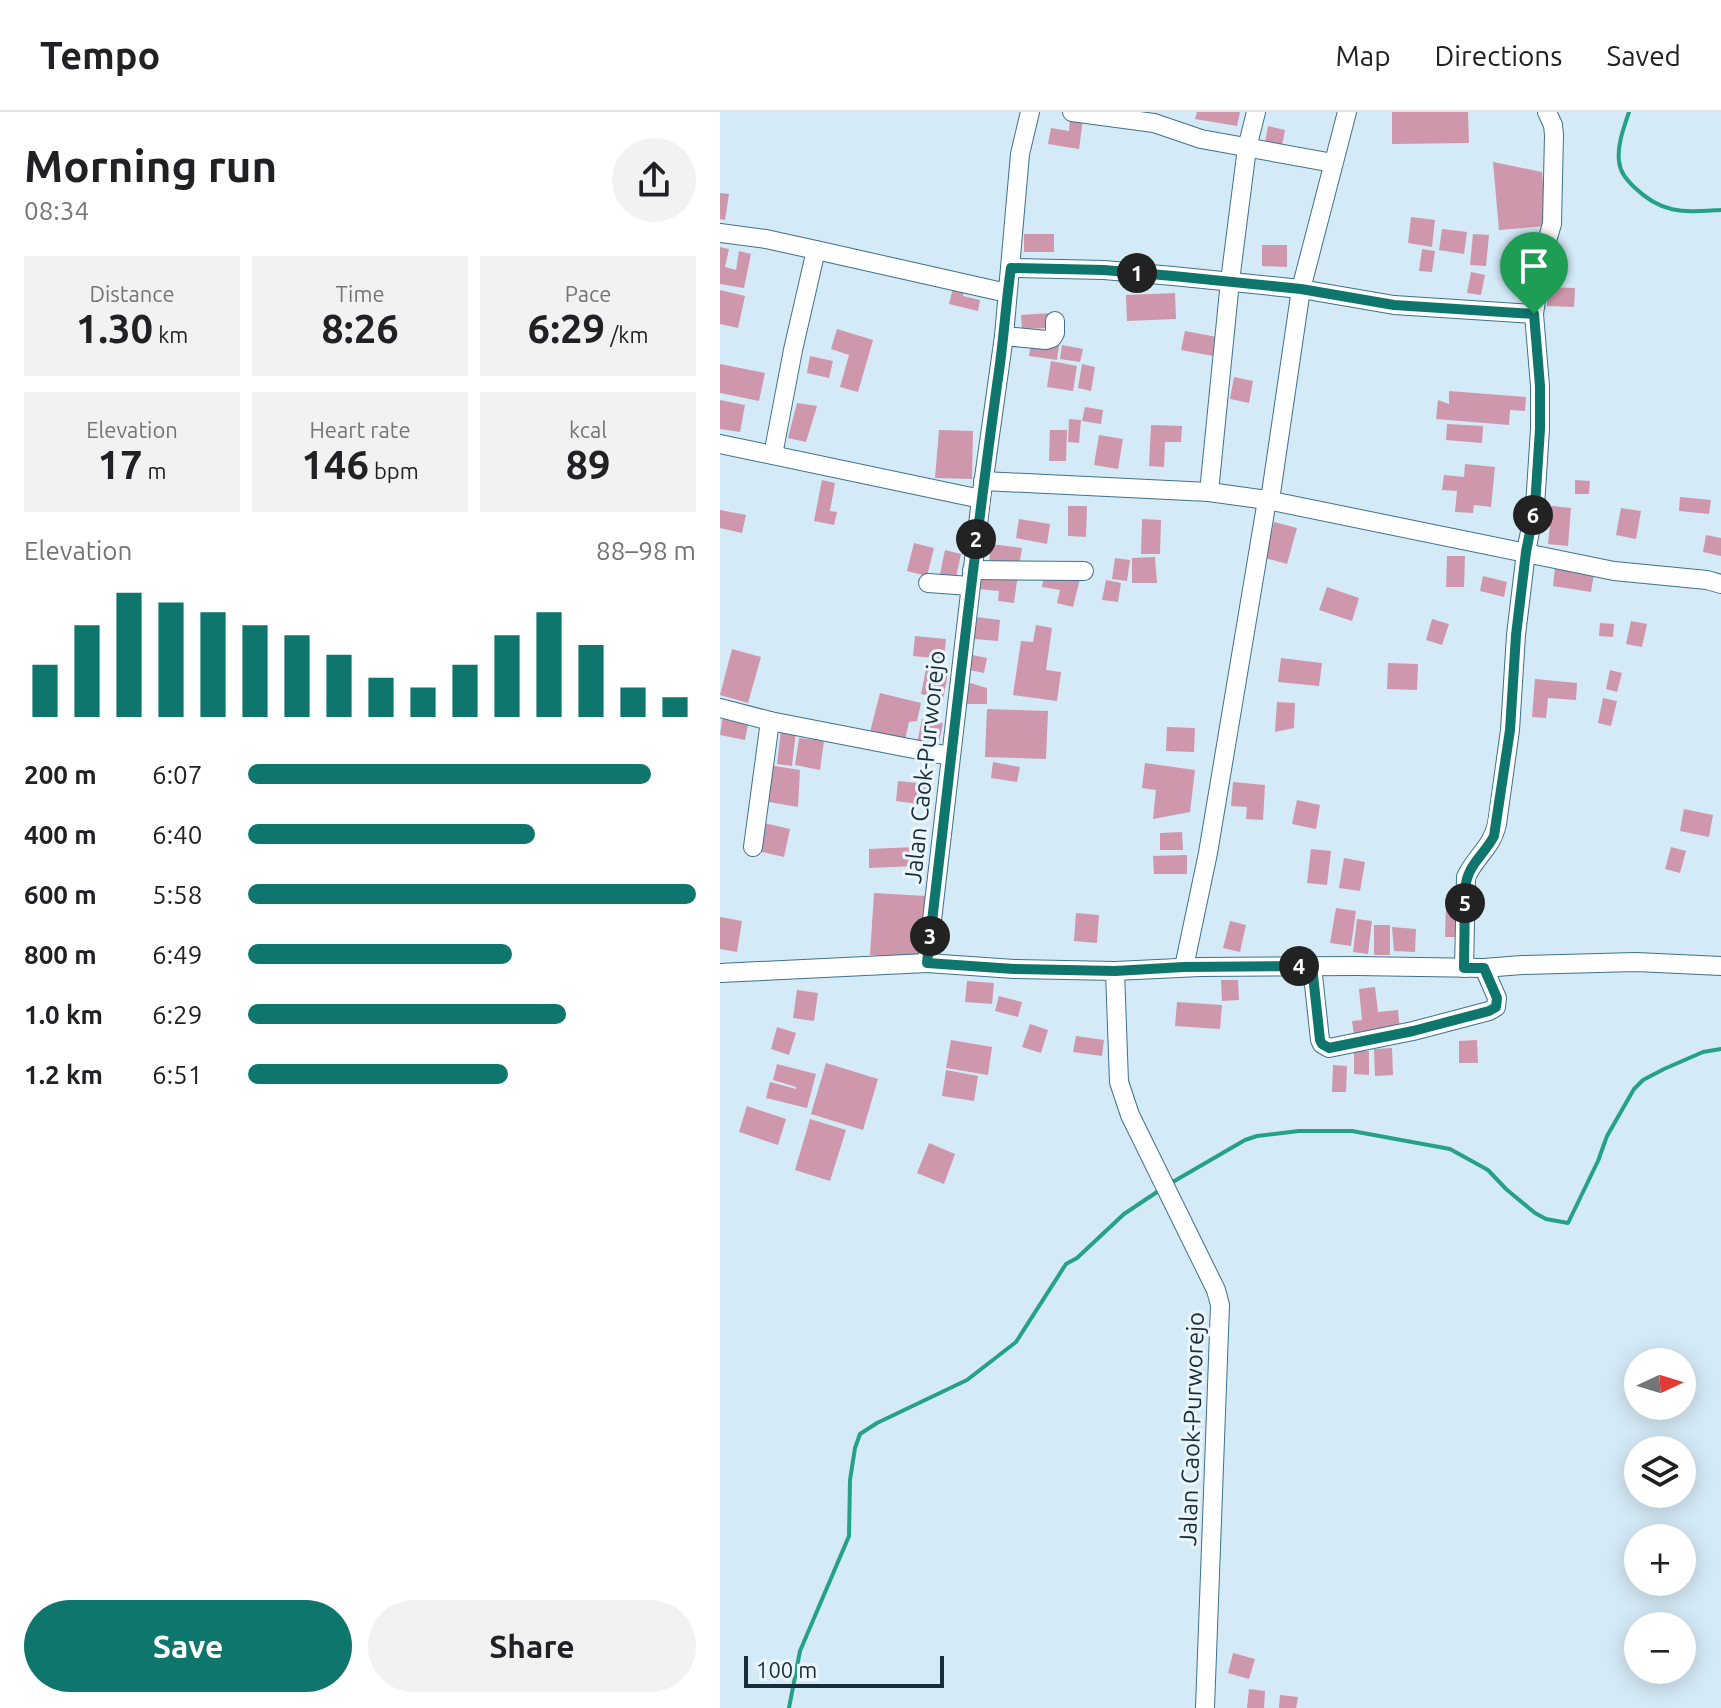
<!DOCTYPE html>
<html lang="en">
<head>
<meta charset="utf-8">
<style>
	:root { --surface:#fff; --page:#f2f2f2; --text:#202124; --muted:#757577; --line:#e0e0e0; --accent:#0f766e }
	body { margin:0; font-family:Ubuntu,sans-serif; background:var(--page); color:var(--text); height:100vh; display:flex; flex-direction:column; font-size:30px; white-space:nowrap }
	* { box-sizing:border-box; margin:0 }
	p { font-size:26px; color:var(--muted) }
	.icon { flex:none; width:44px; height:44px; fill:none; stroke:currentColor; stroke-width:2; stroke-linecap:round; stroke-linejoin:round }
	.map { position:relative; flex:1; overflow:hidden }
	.sheet { display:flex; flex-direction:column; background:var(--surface); width:720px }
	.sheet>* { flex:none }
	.needle { width:52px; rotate:86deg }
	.buttons { position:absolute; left:904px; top:1236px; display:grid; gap:16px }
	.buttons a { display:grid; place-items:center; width:72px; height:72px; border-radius:50%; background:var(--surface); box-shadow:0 4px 20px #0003; font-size:40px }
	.scale { position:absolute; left:24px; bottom:20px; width:200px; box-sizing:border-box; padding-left:8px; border:4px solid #172d39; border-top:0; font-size:22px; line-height:28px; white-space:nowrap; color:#172d39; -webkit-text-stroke:6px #ebf6fc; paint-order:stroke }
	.pin { position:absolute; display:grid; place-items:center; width:68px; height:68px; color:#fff; margin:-82px -34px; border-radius:50% 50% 50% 0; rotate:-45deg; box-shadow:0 0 8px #0007 }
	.pin .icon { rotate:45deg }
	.km { position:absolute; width:40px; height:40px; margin:-20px; border-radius:50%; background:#222; color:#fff; font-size:22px; line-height:40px; text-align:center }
	.round { display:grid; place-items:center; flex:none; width:84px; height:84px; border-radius:42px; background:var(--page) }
	.head { display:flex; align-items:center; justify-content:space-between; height:136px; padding:0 24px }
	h1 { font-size:44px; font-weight:700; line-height:60px }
	.figures { display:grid; grid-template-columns:repeat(3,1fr); gap:12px; height:136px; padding:8px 24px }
	.figures div { display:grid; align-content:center; border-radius:0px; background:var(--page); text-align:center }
	.figures b { font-size:40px; font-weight:700 }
	.figures small { font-size:22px; font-weight:400 }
	.figures p { font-size:22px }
	.chart { height:224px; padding:16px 24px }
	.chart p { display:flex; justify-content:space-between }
	.chart svg { width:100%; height:144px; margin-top:8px; stroke:var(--accent); stroke-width:6 }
	.button { display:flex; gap:16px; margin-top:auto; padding:16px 24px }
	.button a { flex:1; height:92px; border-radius:48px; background:var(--accent); color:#fff; font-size:32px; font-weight:700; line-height:92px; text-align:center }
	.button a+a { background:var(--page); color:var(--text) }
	ul { padding:0 24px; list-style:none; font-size:26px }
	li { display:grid; grid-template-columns:128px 96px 1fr; align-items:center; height:60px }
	li i { height:20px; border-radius:10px; background:var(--accent) }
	header { display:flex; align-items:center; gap:48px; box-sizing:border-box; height:112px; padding:0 40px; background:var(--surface); border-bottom:2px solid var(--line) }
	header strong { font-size:38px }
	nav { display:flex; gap:44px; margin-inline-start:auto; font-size:28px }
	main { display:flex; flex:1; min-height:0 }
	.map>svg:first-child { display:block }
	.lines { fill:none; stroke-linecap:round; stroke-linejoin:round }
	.stream { stroke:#25a187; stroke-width:4 }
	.building { fill:#ce97ac }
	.minor-casing { stroke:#3e718d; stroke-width:20 }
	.minor { stroke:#fff; stroke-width:18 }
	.route-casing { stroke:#fff; stroke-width:16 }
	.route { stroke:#0f766e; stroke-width:10 }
	.labels { text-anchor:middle; stroke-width:6; stroke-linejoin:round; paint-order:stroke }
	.street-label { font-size:24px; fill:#172d39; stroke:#ebf6fc }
</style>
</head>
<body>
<header>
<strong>Tempo</strong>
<nav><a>Map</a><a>Directions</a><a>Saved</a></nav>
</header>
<main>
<section class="sheet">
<div class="head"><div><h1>Morning run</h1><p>08:34</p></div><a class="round"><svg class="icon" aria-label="share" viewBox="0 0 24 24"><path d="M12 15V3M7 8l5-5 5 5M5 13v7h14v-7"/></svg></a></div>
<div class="figures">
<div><p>Distance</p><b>1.30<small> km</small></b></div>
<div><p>Time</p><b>8:26</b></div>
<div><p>Pace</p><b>6:29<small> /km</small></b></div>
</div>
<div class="figures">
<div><p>Elevation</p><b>17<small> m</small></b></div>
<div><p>Heart rate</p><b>146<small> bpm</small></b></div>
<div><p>kcal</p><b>89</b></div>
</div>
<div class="chart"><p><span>Elevation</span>88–98 m</p>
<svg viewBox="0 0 160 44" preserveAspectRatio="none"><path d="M5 44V28M15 44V16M25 44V6M35 44V9M45 44V12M55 44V16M65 44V19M75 44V25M85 44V32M95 44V35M105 44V28M115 44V19M125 44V12M135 44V22M145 44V35M155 44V38"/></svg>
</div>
<ul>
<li><b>200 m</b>6:07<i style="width:90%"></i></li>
<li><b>400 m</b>6:40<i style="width:64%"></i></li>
<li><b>600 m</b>5:58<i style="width:100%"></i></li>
<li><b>800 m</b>6:49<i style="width:59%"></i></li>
<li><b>1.0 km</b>6:29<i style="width:71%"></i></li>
<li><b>1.2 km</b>6:51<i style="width:58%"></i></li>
</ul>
<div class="button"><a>Save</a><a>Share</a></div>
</section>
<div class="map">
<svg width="1001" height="1596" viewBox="0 0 1001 1596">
	<rect width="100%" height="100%" fill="#d5eaf7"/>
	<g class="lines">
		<g class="stream">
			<path d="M 909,0 C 904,15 897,33 899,49 C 900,60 906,67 914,75 C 943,103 964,100 1001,98"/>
			<polyline points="451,1071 525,1028 537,1024 579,1019 632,1019 730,1037 768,1058 786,1077 815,1101 826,1107 848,1111 878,1049 887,1024 914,977 923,968 944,957 983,940 1001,937"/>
			<polyline points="69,1596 80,1539 129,1424 130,1368 135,1336 140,1322 157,1311 247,1268 296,1230 346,1152 357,1146 404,1102 440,1078"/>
		</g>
	</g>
	<g class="building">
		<polygon points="477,0 520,0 517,14 475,7"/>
		<polygon points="672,0 748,0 749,31 672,32"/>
		<polygon points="350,6 363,8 359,37 328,32 331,16 349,19"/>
		<polygon points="548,14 565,18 561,39 544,35"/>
		<polygon points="773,50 822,60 826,114 779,118"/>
		<polygon points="0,81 9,82 5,108 0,107"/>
		<polygon points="691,105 715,108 712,135 688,131"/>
		<polygon points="722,117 747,120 744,142 719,138"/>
		<rect x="304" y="122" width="30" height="18"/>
		<polygon points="753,122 769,123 766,154 750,153"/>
		<polygon points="793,129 811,133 807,153 789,149"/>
		<polygon points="542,133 567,133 567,155 542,154"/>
		<polygon points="0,135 9,137 5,155 16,158 19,139 31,142 24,176 0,172"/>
		<polygon points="702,137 715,139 712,160 699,159"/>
		<polygon points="751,160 765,163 761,183 747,181"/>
		<polygon points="234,172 245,175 243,184 260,188 258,199 229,192"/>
		<polygon points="827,175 855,176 854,195 827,194"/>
		<polygon points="0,178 25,184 18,216 0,212"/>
		<polygon points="455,181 456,207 407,209 406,183"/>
		<polygon points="331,201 332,216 302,217 301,203"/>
		<polygon points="117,217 153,228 138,280 120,275 129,243 111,237"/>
		<polygon points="465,219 497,225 493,244 461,238"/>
		<polygon points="312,223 340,226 337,248 309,244"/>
		<polygon points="342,233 363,237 360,250 340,247"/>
		<polygon points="90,244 113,249 109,266 87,261"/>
		<polygon points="331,249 357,254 353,279 327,275"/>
		<polygon points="0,252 45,261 39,289 0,281"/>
		<polygon points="362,252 375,255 371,279 358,276"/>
		<polygon points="514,265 533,269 529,291 510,287"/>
		<polygon points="729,279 806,285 805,299 790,298 789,313 716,307 718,288 729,292"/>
		<polygon points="0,288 25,293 20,320 0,317"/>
		<polygon points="77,291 97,294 86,330 68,326"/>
		<polygon points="365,295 383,298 381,312 362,309"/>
		<polygon points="349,307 361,308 359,331 348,330"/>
		<polygon points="727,312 763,314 762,331 726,328"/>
		<polygon points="431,313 462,314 461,330 445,330 444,355 429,354"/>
		<polygon points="219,318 253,319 252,367 215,366"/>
		<polygon points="330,318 347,318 346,349 329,349"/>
		<polygon points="379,323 403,327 398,357 374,353"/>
		<polygon points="745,352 775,355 771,395 754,393 753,401 735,400 737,379 722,378 724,363 744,365"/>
		<polygon points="102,368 115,371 110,399 117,400 114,413 94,409"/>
		<polygon points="855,368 870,369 869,382 855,382"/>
		<polygon points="960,385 991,388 989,402 959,399"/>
		<polygon points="348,394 367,394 366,425 348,424"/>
		<polygon points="832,394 851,396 848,434 828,432"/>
		<polygon points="901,396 921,399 916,427 896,423"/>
		<polygon points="0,398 26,403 22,421 0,416"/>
		<polygon points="299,407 330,412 327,432 296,426"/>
		<polygon points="422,407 441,408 440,442 421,442"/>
		<polygon points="554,410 577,416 567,452 545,446"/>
		<polygon points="986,423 1001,426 1001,444 983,440"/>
		<polygon points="194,431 214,436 207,464 187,459"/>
		<polygon points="271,432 302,436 299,455 269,451"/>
		<polygon points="225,438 241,442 236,465 220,462"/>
		<polygon points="727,444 745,444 744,475 726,475"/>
		<polygon points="435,445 437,471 412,471 412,446"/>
		<polygon points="395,446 410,448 407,469 392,467"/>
		<polygon points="835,456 874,462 871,480 833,474"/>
		<polygon points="261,457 298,462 294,491 278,489 279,479 258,477"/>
		<polygon points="325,457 362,459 353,495 337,491 340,478 322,475"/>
		<polygon points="763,464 787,470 784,485 760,479"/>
		<polygon points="386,468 401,471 398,490 382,488"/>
		<polygon points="607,475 639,486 632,509 599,498"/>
		<polygon points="256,505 280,508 278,529 254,527"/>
		<polygon points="712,507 729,512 722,533 706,528"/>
		<polygon points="911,509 927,512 922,535 906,532"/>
		<polygon points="880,511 894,512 893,525 879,524"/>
		<polygon points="316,513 332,516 326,558 341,560 337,589 293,583 301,529 313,530"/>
		<polygon points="195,524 226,527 224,547 193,544"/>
		<polygon points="12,537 41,545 28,591 0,583"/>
		<polygon points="253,543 267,546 264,561 249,558"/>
		<polygon points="561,546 602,551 599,574 558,570"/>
		<polygon points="668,551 698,552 697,578 667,577"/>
		<polygon points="206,557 228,561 223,587 201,582"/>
		<polygon points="890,558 902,561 897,580 886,577"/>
		<polygon points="815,567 857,571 856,588 828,586 826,606 812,605"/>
		<polygon points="247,570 267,576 267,592 247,592"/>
		<polygon points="160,581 201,591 197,609 189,610 185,628 150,620"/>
		<polygon points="883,586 897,589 891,614 878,611"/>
		<polygon points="557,590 575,591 574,616 555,620"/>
		<polygon points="267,597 328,599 326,647 265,645"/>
		<polygon points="3,603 29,608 25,628 0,623"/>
		<polygon points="202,607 223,611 218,635 197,631"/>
		<polygon points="447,615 475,616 474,640 446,639"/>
		<polygon points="61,618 76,619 72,654 57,652"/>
		<polygon points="79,626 104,629 100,658 75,653"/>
		<polygon points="273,650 300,655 297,670 271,666"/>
		<polygon points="425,651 475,658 470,700 433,707 436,678 422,676"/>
		<polygon points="48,653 80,658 78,695 43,689"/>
		<polygon points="178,669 207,672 205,693 176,689"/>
		<polygon points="513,670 545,673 543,708 526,707 527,695 511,694"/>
		<polygon points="577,688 600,693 596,717 572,712"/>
		<polygon points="964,697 993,703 989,725 960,719"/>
		<polygon points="44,711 70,717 64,745 38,739"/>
		<polygon points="462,720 463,738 440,738 440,721"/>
		<polygon points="196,735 197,754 149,756 149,737"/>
		<polygon points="951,735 966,739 960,761 945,757"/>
		<polygon points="591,737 611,739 607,773 587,771"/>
		<polygon points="467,743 467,762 434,762 433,744"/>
		<polygon points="624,746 645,750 640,779 619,776"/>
		<polygon points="154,781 206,784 203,846 150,843"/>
		<polygon points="726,792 742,792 741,825 725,825"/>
		<polygon points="616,796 636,799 631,834 610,831"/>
		<polygon points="356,801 379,803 377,831 354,829"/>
		<polygon points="0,805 22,809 17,840 0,837"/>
		<polygon points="637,807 652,809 648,842 633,840"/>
		<polygon points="510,809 526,813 520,840 503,836"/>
		<rect x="654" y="813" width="16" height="30"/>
		<polygon points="672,815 696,817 695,840 674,839"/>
		<polygon points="501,868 518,868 519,888 502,889"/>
		<polygon points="247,869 274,871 272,892 245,890"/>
		<polygon points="655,875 658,900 678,898 680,918 634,923 632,909 642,908 639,877"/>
		<polygon points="77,878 98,881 94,909 73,906"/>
		<polygon points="279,884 302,890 298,905 275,899"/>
		<polygon points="457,890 502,893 500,917 455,914"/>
		<polygon points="310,912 328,918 321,941 302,935"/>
		<polygon points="57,915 76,921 69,943 51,937"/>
		<polygon points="356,924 384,928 382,944 353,940"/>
		<polygon points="231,928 272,935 268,963 226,956"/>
		<polygon points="757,928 758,951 739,951 739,929"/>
		<polygon points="672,936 673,963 655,964 654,937"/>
		<polygon points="634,939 649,939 649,963 634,962"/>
		<polygon points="106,951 158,967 143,1018 91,1002"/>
		<polygon points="57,952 96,962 87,996 46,986 50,970 76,977 76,975 53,968"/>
		<polygon points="613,953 627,954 626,980 612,980"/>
		<polygon points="226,958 258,964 254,989 222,984"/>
		<polygon points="27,994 66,1007 58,1033 19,1020"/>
		<polygon points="90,1007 126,1018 110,1069 75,1058"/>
		<polygon points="209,1031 235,1042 224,1072 197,1061"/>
		<polygon points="513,1541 535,1547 529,1567 508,1561"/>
		<polygon points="529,1577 545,1579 544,1596 527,1596"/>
		<polygon points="560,1583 578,1585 576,1596 559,1596"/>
	</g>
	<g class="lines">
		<defs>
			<g id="minor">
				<polyline points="310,0 300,42 284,224 261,387 207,851 294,857 395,859 399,970 410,1003 496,1178 500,1193 485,1596"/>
				<polyline points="352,0 434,11 481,27 613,51"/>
				<polyline points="0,121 46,127 96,138"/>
				<polyline points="291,156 384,158 453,164 581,177 674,193 814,202"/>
				<polyline points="284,224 326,228 332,226 335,221 335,209"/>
				<polyline points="0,332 261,387"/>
				<polyline points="53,343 73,238 96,138 287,181"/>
				<polyline points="263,369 489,380 547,388 894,459 987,468 1001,472"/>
				<polyline points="489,380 510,169 527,36 536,0"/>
				<polyline points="550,388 581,177 627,0"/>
				<polyline points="252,458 364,459"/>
				<polyline points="208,471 250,474"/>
				<polyline points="0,596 50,609 230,644"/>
				<polyline points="33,735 50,609"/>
				<polyline points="592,854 600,928 602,932 609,936 693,919 769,899 776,895 777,886 764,856"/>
				<polyline points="464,855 488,741 547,388"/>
				<path d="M 744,856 L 746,765 C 756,744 772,735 777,712 L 790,618 L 796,523 L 806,440 L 815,394 L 820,317 L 820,274 L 814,202 L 823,142 L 832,112 L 834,23 L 833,13 L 827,0"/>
				<polyline points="395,859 480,855 636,854 764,856 802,853 916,850 1001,854"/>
				<polyline points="0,861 207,851"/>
			</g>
		</defs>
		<use href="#minor" class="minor-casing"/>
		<use href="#minor" class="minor"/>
	</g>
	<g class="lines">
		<defs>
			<path id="route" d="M 291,156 L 384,158 L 453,164 L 581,177 L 674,193 L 814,202 L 820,274 L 820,317 L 815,394 L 806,440 L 796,523 L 790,618 L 774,724 C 763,745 747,752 745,778 L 744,856 L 764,856 L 777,886 L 776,895 L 769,899 L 693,919 L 609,936 L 602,932 L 600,928 L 592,854 L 464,855 L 395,859 L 294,857 L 207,851 C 231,653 251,456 279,259 C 284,224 286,190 291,156 Z"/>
		</defs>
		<use href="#route" class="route-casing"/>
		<use href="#route" class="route"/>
	</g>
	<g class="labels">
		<g class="street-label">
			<text transform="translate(205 655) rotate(-84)" y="8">Jalan Caok-Purworejo</text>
			<text transform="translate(472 1317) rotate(-88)" y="8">Jalan Caok-Purworejo</text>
		</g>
	</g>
</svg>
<div class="buttons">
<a><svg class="needle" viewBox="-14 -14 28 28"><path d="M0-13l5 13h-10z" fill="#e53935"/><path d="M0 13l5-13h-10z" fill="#757577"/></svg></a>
<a><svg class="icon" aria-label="layers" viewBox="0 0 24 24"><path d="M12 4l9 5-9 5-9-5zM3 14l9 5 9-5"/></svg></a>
<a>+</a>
<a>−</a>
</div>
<div class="scale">100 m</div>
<div class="pin" style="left:814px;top:202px;background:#1e9e55"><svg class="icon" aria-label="arrive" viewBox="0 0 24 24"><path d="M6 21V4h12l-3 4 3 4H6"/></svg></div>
<b class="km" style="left:417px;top:161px">1</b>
<b class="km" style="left:256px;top:427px">2</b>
<b class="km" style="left:210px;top:824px">3</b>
<b class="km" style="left:579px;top:854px">4</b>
<b class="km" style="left:745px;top:791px">5</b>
<b class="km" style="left:813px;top:403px">6</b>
</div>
</main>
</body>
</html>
